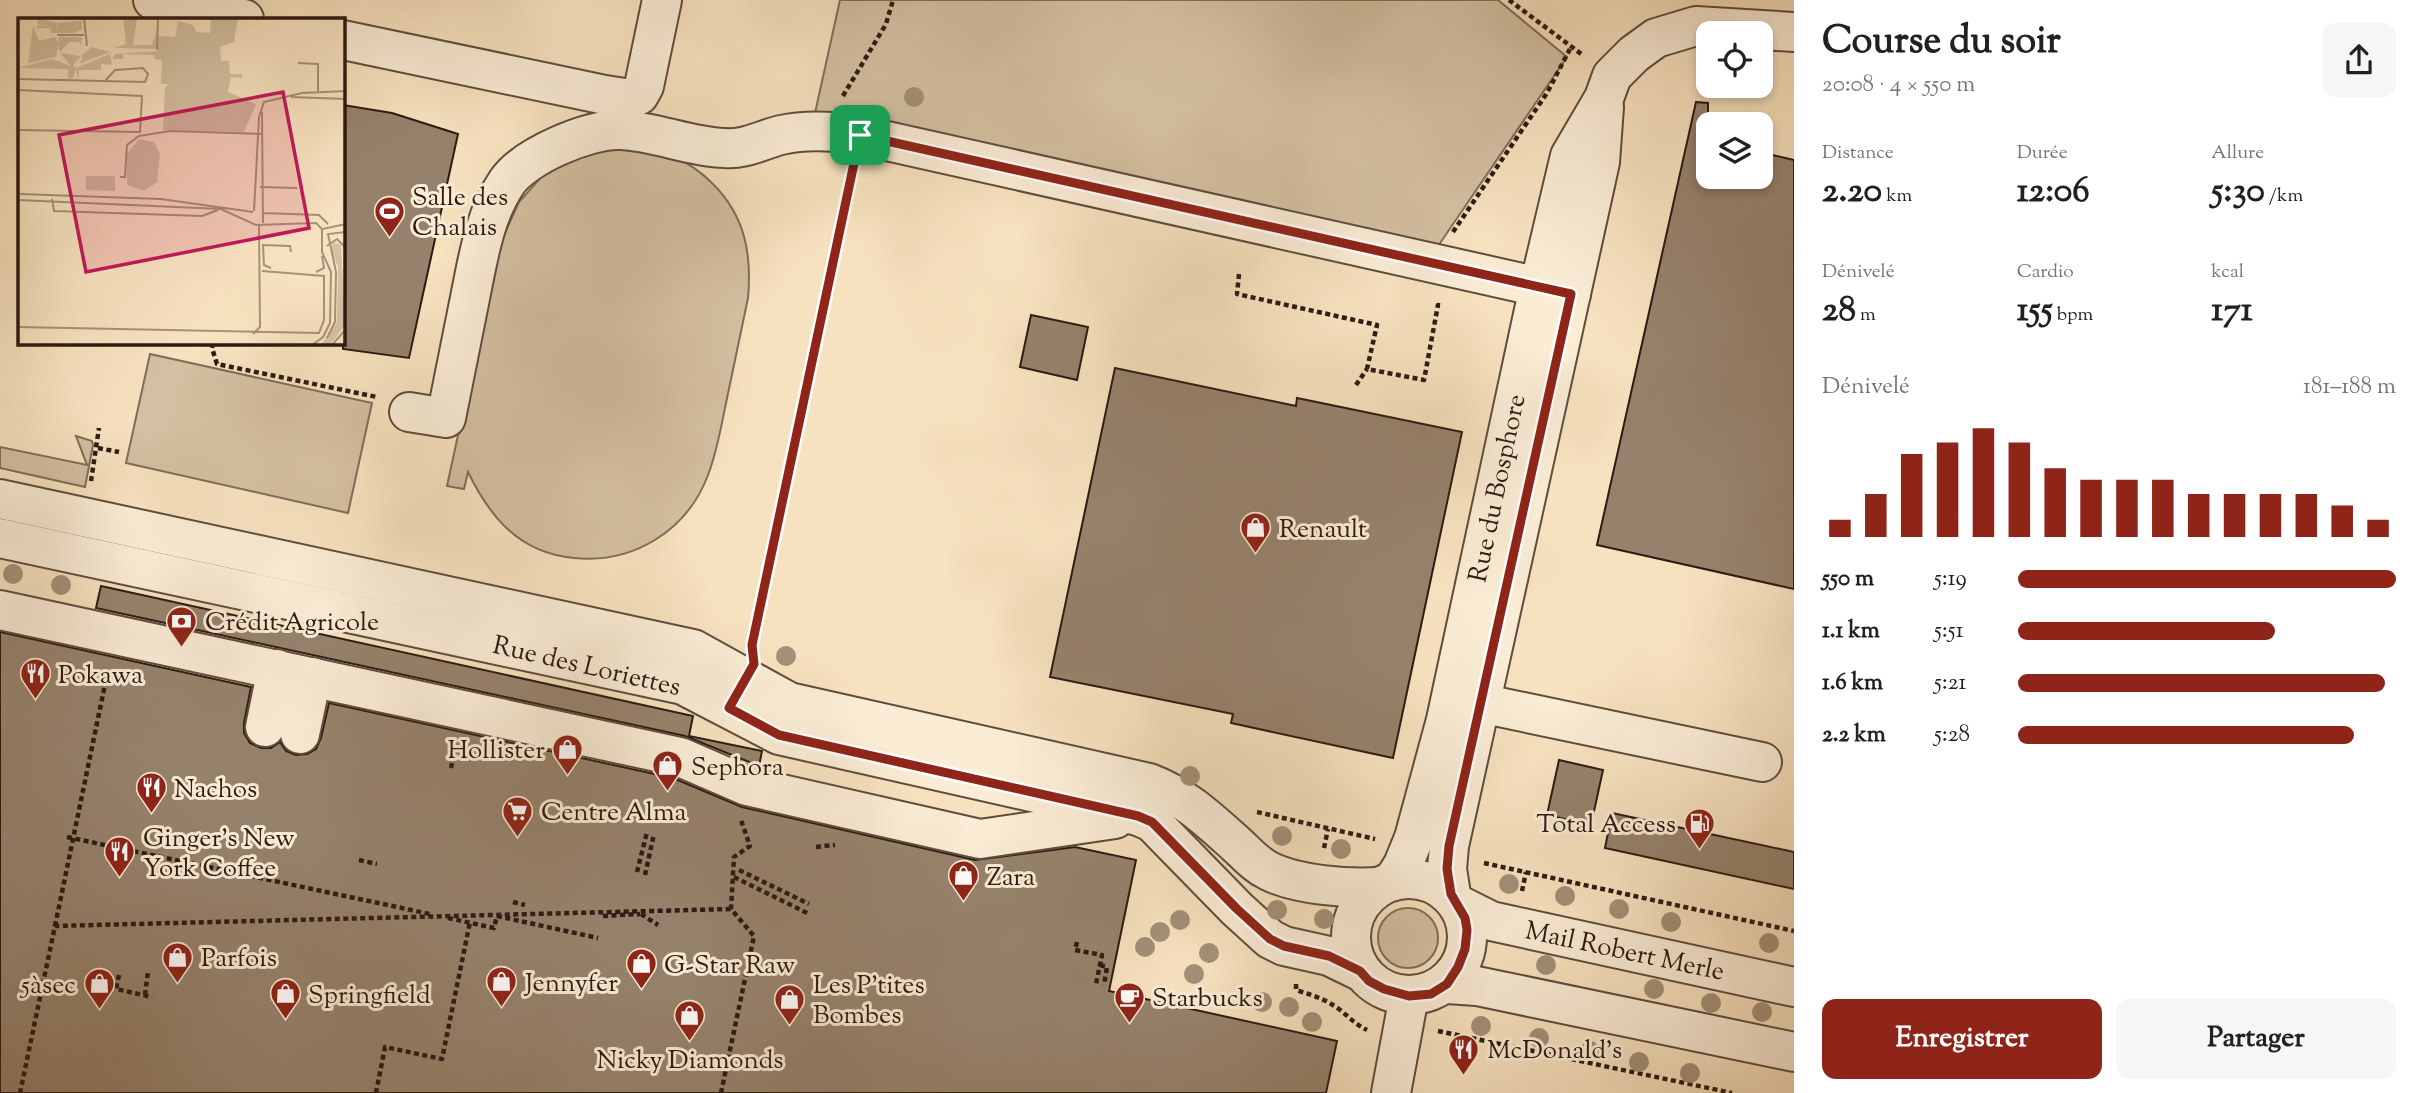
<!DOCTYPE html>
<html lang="fr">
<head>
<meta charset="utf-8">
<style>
	:root { --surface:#fff; --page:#f6f6f6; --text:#202124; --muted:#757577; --accent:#8f2418 }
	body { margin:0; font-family:"Sorts Mill Goudy",serif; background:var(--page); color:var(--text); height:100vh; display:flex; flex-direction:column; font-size:26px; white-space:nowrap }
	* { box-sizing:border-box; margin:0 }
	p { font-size:23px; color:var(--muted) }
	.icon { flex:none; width:38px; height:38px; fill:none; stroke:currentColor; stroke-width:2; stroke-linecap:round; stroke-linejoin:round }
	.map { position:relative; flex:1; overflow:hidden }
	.side { display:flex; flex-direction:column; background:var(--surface); width:630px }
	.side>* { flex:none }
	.tools { position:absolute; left:1696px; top:21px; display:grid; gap:14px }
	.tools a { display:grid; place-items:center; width:77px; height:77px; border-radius:14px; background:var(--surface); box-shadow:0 4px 10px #0003; font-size:35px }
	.pin { position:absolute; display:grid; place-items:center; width:60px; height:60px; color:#fff; margin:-30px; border-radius:14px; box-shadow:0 4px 10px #0006 }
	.round { display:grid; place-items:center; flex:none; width:74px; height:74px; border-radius:14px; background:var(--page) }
	.overview { display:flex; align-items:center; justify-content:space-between; height:119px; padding:0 28px }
	h1 { font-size:38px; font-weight:700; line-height:52px }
	.figures { display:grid; grid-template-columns:repeat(3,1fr); gap:10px; height:119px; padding:7px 28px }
	.figures div { display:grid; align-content:center }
	.figures b { font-size:35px; font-weight:700 }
	.figures small { font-size:19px; font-weight:400 }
	.figures p { font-size:19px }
	.chart { height:196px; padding:14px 28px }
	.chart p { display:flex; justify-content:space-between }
	.chart svg { width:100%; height:126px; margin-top:7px; stroke:var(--accent); stroke-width:6 }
	.primary-button { display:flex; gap:14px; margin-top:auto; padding:14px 28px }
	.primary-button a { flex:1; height:80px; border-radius:14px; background:var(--accent); color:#fff; font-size:28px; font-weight:700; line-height:80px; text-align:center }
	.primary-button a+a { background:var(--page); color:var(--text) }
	ul { padding:0 28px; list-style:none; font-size:23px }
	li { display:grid; grid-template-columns:112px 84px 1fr; align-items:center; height:52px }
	li i { height:18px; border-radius:9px; background:var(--accent) }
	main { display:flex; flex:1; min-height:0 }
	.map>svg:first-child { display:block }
	.green { fill:#d4c0a2; stroke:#806d5a; stroke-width:2 }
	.building { fill:#96826c; stroke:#2c1a13; stroke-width:2 }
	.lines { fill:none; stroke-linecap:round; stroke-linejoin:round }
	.minor-casing { stroke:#5f4c3e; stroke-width:42 }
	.path { stroke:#2c1a13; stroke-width:4.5; stroke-dasharray:5 3.5; stroke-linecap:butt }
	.minor { stroke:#faecd5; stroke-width:38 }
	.tree { fill:#a39078 }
	.route-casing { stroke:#fff; stroke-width:14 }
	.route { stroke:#8f2418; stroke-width:9 }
	.labels { text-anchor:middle; stroke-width:6; stroke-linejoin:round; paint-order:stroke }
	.poi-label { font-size:26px; fill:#2c1a13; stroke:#faecd5; text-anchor:start }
	.street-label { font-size:26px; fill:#2c1a13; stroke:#faecd5 }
	.inset-road { fill:none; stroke:#a6927a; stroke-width:2 }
	.view { fill:#c2185b; fill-opacity:0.15; stroke:#c2185b; stroke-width:3.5 }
	.inset-edge { fill:none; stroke:#2c1a13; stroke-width:3.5 }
</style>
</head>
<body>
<main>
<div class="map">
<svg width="1794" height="1093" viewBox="0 0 1794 1093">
	<rect width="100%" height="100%" fill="#f7e2bf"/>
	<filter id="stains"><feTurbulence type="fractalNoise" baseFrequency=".00286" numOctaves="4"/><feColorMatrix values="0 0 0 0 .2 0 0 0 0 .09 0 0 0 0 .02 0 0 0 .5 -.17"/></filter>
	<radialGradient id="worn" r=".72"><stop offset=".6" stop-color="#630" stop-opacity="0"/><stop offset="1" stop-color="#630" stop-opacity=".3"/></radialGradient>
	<g class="green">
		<polygon points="840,0 1498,0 1567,57 1434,252 815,113"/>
		<path d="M 624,147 C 641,151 661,152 677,159 C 691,164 703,174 713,184 C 745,216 752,254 748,298 C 741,333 733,368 726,403 C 721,427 717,452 708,475 C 687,531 633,564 574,558 C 519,553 490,517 468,472 L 464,489 L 447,486 L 499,246 L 519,202 L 543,175 L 579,154 Z"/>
		<polygon points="150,354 372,403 348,513 126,463"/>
		<polygon points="76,436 92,441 93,445 85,487 0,468 0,447 87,465"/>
		<circle cx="1408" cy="938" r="30"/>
	</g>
	<g class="building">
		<polygon points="1696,102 1708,103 1708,177 1760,177 1760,152 1794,160 1794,589 1597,545"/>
		<polygon points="343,105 392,113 458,134 409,358 343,349"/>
		<polygon points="1031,315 1088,327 1077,380 1020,367"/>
		<polygon points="1115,368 1296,406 1297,398 1462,432 1393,758 1231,723 1233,714 1050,677"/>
		<polygon points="101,586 693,716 689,736 762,751 759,766 685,736 96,608"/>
		<polygon points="0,632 251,687 244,723 244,733 250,743 261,748 271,748 280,742 286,751 296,755 307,754 316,749 321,738 329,703 673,778 742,807 975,860 1075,847 1136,860 1109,991 1337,1041 1326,1093 0,1093"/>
		<polygon points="1559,760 1603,770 1591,825 1547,815"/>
		<polygon points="1612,813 1794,852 1794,889 1605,848"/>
	</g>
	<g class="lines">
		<defs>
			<g id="minor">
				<polyline points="153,0 244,19"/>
				<polyline points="343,40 605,95 631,99 639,95 644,86 662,0"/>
				<path d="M 409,412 L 446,418 C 454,378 462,338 470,298 C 478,259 484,216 507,182 C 525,156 588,129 620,130 C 655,131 689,147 724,148 C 745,150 761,140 781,135 C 807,129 834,131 860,135 L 1571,294"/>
				<path d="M 0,499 L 693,649 L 789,702 L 1149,783 C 1184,796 1208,819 1236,844 C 1246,853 1256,865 1269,871 C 1297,885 1348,889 1379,887"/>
				<polyline points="0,538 683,685 779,735 1138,816 1152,822 1237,909 1270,939 1284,946 1329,956 1360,971"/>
				<polyline points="0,610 680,757 747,786 980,839 1115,819"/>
				<polyline points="1456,698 1762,762"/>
				<polyline points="265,727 277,669"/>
				<polyline points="300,734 312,677"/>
				<circle cx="1409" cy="937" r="58"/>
				<polyline points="1393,881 1403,865 1414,838 1446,720 1539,287 1570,156 1604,98 1612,76 1634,54 1656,38 1696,26 1794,32"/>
				<polyline points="1451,895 1447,869 1449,846 1600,162 1604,107"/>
				<polyline points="1459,905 1491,921 1794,987"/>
				<polyline points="1447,984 1477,986 1501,991 1794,1052"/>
				<polyline points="1391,1093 1409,996"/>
			</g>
		</defs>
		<use href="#minor" class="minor-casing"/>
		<g class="path">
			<polyline points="1509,0 1584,56"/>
			<polyline points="843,96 886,24 893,0"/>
			<polyline points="1453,232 1547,93 1571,47"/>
			<polyline points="1239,274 1237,294 1377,325 1367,369 1424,380 1438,305 1443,306"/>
			<polyline points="213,343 212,348 217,364 377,397"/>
			<polyline points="1356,385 1367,369"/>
			<polyline points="98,448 119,452"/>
			<polyline points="91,481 99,428"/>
			<polyline points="753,641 853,170"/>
			<polyline points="64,683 69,662"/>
			<polyline points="451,768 456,743"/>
			<polyline points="1257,812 1375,839"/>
			<polyline points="67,837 430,914"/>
			<polyline points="816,847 835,845"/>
			<polyline points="1324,848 1328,829"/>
			<polyline points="359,860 377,864"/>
			<polyline points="1484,863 1794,931"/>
			<polyline points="739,870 809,904"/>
			<polyline points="637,872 647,832"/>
			<polyline points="645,875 654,834"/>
			<polyline points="734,877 809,914"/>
			<polyline points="1522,891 1526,872"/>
			<polyline points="513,902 525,905"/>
			<polyline points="641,914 658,925"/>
			<polyline points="603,916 640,914"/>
			<polyline points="448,918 494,928 497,916 598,938"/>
			<polyline points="55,926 108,670"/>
			<polyline points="1077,942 1075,950 1102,955 1096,984"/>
			<polyline points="1100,965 1107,967 1104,985"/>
			<polyline points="119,975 116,989 152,997"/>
			<path d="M 1296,984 L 1296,990 C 1312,995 1325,999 1339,1009 C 1349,1017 1355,1024 1367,1030"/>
			<polyline points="145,995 148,972"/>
			<polyline points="1438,1031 1732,1093"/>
			<polyline points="20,1093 55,926 731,909"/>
			<polyline points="376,1093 385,1047 442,1059 470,922"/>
			<polyline points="721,1093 754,936 731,909 734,857 750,846 741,820"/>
		</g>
		<use href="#minor" class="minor"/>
	</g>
	<g class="tree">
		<circle cx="914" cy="97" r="10"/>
		<circle cx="13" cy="574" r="10"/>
		<circle cx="61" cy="585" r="10"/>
		<circle cx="786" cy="656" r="10"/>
		<circle cx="1190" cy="776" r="10"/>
		<circle cx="1282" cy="836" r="10"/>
		<circle cx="1341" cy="849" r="10"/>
		<circle cx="1509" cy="884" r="10"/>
		<circle cx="1565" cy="896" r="10"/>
		<circle cx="1619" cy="909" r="10"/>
		<circle cx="1277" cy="910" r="10"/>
		<circle cx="1324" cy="919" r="10"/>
		<circle cx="1180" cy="920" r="10"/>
		<circle cx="1671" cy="922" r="10"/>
		<circle cx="1160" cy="932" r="10"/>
		<circle cx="1769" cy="943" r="10"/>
		<circle cx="1145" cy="947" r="10"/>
		<circle cx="1209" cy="953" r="10"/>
		<circle cx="1546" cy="965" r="10"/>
		<circle cx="1194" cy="974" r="10"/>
		<circle cx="1654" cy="989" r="10"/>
		<circle cx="1262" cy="1002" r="10"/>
		<circle cx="1711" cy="1003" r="10"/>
		<circle cx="1289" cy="1007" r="10"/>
		<circle cx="1762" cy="1012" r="10"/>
		<circle cx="1312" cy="1022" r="10"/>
		<circle cx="1481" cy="1026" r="10"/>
		<circle cx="1539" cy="1038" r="10"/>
		<circle cx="1590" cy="1051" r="10"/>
		<circle cx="1639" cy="1062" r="10"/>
		<circle cx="1690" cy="1073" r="10"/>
	</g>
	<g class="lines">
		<defs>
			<polygon id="route" points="860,135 1571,294 1449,846 1447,869 1451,894 1465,918 1467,930 1465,949 1458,967 1447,984 1431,994 1409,996 1384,989 1369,981 1360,971 1329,956 1284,946 1270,939 1237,909 1152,822 1138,816 779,735 729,708 754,664 752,645"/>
		</defs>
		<use href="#route" class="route-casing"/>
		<use href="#route" class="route"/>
	</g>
	<defs>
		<symbol id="stadium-pin" viewBox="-11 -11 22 30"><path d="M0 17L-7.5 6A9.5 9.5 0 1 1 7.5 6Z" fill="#8f2418" stroke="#faecd5"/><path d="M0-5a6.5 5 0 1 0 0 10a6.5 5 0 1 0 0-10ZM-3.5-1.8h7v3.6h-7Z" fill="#fff"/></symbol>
		<symbol id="shop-pin" viewBox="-11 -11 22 30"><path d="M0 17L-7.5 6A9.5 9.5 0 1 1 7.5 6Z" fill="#8f2418" stroke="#faecd5"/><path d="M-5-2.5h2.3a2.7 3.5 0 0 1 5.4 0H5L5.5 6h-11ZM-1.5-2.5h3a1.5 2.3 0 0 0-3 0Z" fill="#fff"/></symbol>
		<symbol id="bank-pin" viewBox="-11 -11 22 30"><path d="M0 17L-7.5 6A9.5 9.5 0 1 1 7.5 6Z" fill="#8f2418" stroke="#faecd5"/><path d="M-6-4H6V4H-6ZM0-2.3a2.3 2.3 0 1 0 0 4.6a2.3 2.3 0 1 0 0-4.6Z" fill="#fff"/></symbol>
		<symbol id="restaurant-pin" viewBox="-11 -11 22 30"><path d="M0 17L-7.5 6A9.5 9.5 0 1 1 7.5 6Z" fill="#8f2418" stroke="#faecd5"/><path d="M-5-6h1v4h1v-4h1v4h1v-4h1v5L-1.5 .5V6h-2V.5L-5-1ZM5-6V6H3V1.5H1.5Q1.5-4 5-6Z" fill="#fff"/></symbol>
		<symbol id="supermarket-pin" viewBox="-11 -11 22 30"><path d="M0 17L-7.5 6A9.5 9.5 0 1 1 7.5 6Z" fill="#8f2418" stroke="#faecd5"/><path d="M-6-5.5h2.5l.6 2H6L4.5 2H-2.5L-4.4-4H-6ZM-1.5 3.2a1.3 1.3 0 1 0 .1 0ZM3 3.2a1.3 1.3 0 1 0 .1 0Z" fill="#fff"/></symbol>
		<symbol id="fuel-pin" viewBox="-11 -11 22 30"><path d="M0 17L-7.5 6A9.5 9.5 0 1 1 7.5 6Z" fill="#8f2418" stroke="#faecd5"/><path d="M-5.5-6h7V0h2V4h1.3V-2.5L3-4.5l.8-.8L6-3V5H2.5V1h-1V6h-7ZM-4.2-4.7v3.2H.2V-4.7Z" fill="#fff"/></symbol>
		<symbol id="cafe-pin" viewBox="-11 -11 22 30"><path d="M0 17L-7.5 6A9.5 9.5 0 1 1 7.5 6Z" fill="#8f2418" stroke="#faecd5"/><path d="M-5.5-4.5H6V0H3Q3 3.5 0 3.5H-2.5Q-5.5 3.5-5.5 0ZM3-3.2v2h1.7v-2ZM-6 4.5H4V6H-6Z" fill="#fff"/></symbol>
	</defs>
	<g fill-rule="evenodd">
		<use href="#stadium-pin" x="372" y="194" width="35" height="47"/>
		<use href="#shop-pin" x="1238" y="510" width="35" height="47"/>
		<use href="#bank-pin" x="164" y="604" width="35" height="47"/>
		<use href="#restaurant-pin" x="18" y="656" width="35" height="47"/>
		<use href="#shop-pin" x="550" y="732" width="35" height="47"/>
		<use href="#shop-pin" x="650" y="748" width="35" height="47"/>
		<use href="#restaurant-pin" x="134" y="770" width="35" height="47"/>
		<use href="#supermarket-pin" x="500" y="794" width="35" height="47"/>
		<use href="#fuel-pin" x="1682" y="806" width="35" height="47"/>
		<use href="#restaurant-pin" x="102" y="834" width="35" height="47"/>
		<use href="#shop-pin" x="946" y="858" width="35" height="47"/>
		<use href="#shop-pin" x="160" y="940" width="35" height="47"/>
		<use href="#shop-pin" x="624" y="946" width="35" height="47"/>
		<use href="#shop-pin" x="484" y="964" width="35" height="47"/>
		<use href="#shop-pin" x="82" y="966" width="35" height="47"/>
		<use href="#shop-pin" x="268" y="976" width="35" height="47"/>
		<use href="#cafe-pin" x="1112" y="980" width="35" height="47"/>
		<use href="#shop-pin" x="772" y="982" width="35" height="47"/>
		<use href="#shop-pin" x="672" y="998" width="35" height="47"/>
		<use href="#restaurant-pin" x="1446" y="1032" width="35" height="47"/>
	</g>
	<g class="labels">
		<g class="poi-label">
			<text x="412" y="205">Salle des<tspan x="412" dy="30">Chalais</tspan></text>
			<text x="1279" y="537">Renault</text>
			<text x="205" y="630">Crédit Agricole</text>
			<text x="58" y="683">Pokawa</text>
			<text x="545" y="758" text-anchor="end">Hollister</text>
			<text x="691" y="775">Sephora</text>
			<text x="174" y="797">Nachos</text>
			<text x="541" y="820">Centre Alma</text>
			<text x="1676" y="832" text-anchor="end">Total Access</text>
			<text x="143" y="846">Ginger's New<tspan x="143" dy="30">York Coffee</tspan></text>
			<text x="987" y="885">Zara</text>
			<text x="201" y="966">Parfois</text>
			<text x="664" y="973">G-Star Raw</text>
			<text x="525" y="991">Jennyfer</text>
			<text x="76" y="993" text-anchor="end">5àsec</text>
			<text x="813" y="993">Les P'tites<tspan x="813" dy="30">Bombes</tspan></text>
			<text x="308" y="1003">Springfield</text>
			<text x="1152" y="1006">Starbucks</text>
			<text x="1487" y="1058">McDonald's</text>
			<text x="690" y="1068" text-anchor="middle">Nicky Diamonds</text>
		</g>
		<g class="street-label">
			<text transform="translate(1496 488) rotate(-78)" y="9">Rue du Bosphore</text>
			<text transform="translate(587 665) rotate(13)" y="9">Rue des Loriettes</text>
			<text transform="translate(1625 950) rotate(12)" y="9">Mail Robert Merle</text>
		</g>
	</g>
	<g transform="translate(18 18)">
		<rect width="327" height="327" fill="#f7e2bf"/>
		<path d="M 19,0 L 39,5 L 38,13 L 40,5 L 60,3 L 64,3 L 64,11 L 57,15 L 33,15 L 32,10 L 21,10 L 20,15 L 19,7 L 35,9 L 20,6 ZM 105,0 L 119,0 L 115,27 L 134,27 L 138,14 L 138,31 L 96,30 L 108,26 ZM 193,0 L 220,0 L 216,24 L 202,29 L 203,43 L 211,43 L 212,56 L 224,56 L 224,60 L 213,59 L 210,74 L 238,86 L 226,114 L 145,112 L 147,69 L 151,66 L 143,66 L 144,42 L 137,41 L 136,37 L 105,36 L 105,41 L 95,41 L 96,36 L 140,33 L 140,18 L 157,19 L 160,3 L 175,7 L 178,14 L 192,15 ZM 15,8 L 21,23 L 37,19 L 40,25 L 41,19 L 64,19 L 63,29 L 62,24 L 51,24 L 42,34 L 40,27 L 38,39 L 10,45 ZM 74,29 L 92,34 L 61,46 L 64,41 L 64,37 L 55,47 L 58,50 L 92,36 L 94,47 L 83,46 L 83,52 L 61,52 L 60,61 L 58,51 L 55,60 L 50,61 L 50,51 L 0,50 L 34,41 L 53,48 L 42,35 L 62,38 ZM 121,121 L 136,124 L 142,136 L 139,164 L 126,173 L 109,167 L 109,136 ZM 68,158 L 97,158 L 97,173 L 68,172 ZM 315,224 L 323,227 L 327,307 L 312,327 L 303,327 L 319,304 L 320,249 L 313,232 Z" fill="#d4c0a2"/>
		<path class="inset-road" d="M 66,0 L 69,28M 39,17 L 66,17M 139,32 L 140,0M 280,45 L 300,46 L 300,74M 0,61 L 127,64 L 130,56 L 125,50 L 97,52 L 87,63M 0,72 L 124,78 L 122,114 L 0,112M 273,79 L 328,81M 244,94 L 245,205M 102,159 L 107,159 L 109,127 L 121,118 L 152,113 L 244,116M 242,169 L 279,170M 2,176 L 143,181 L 235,194M 34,181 L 36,193 L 184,198 L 200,192M 0,182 L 203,191 L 238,207 L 298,205 L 304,211M 236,193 L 241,99 L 246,84 L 284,75 L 328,73M 245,195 L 301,197 L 310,206M 327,214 L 328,190M 327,214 L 328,237M 309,228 L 319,221 L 327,229M 253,250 L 246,247 L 245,227 L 272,228 L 273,234M 298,254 L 306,250 L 304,238M 0,309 L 301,315 L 306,302 L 306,258 L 244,253M 235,316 L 242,309 L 241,207M 309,320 L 317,304 L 318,254 L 310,216 L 328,214M 294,327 L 305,319 L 312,305 L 313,254 L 304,234 L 304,211 L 328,206M 314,327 L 328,311"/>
		<path class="view" d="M 265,74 L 291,210 L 68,254 L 41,117 Z"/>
		<rect width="327" height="327" class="inset-edge"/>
	</g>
	<rect width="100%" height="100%" filter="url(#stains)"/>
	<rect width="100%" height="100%" fill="url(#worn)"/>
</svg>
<div class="tools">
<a><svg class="icon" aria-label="locate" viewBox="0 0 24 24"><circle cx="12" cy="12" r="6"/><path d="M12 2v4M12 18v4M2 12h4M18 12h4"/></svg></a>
<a><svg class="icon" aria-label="layers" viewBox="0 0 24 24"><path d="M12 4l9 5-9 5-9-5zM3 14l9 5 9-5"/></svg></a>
</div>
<div class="pin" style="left:860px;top:135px;background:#1e9e55"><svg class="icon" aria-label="arrive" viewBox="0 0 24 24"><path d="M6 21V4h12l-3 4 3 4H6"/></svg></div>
</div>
<section class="side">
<div class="overview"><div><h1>Course du soir</h1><p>20:08 · 4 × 550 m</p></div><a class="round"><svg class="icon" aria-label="share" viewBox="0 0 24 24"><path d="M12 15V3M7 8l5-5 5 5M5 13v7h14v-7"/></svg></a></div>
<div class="figures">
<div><p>Distance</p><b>2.20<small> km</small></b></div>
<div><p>Durée</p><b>12:06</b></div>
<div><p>Allure</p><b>5:30<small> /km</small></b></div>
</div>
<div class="figures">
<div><p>Dénivelé</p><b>28<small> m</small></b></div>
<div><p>Cardio</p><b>155<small> bpm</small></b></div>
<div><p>kcal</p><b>171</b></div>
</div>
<div class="chart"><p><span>Dénivelé</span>181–188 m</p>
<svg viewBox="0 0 160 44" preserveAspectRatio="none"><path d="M5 44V38M15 44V29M25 44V15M35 44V11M45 44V6M55 44V11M65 44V20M75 44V24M85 44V24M95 44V24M105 44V29M115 44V29M125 44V29M135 44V29M145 44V33M155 44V38"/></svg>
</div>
<ul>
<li><b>550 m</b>5:19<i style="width:100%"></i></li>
<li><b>1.1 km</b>5:51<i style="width:68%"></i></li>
<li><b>1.6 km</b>5:21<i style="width:97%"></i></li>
<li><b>2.2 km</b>5:28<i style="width:89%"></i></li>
</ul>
<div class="primary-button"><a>Enregistrer</a><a>Partager</a></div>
</section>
</main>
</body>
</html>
